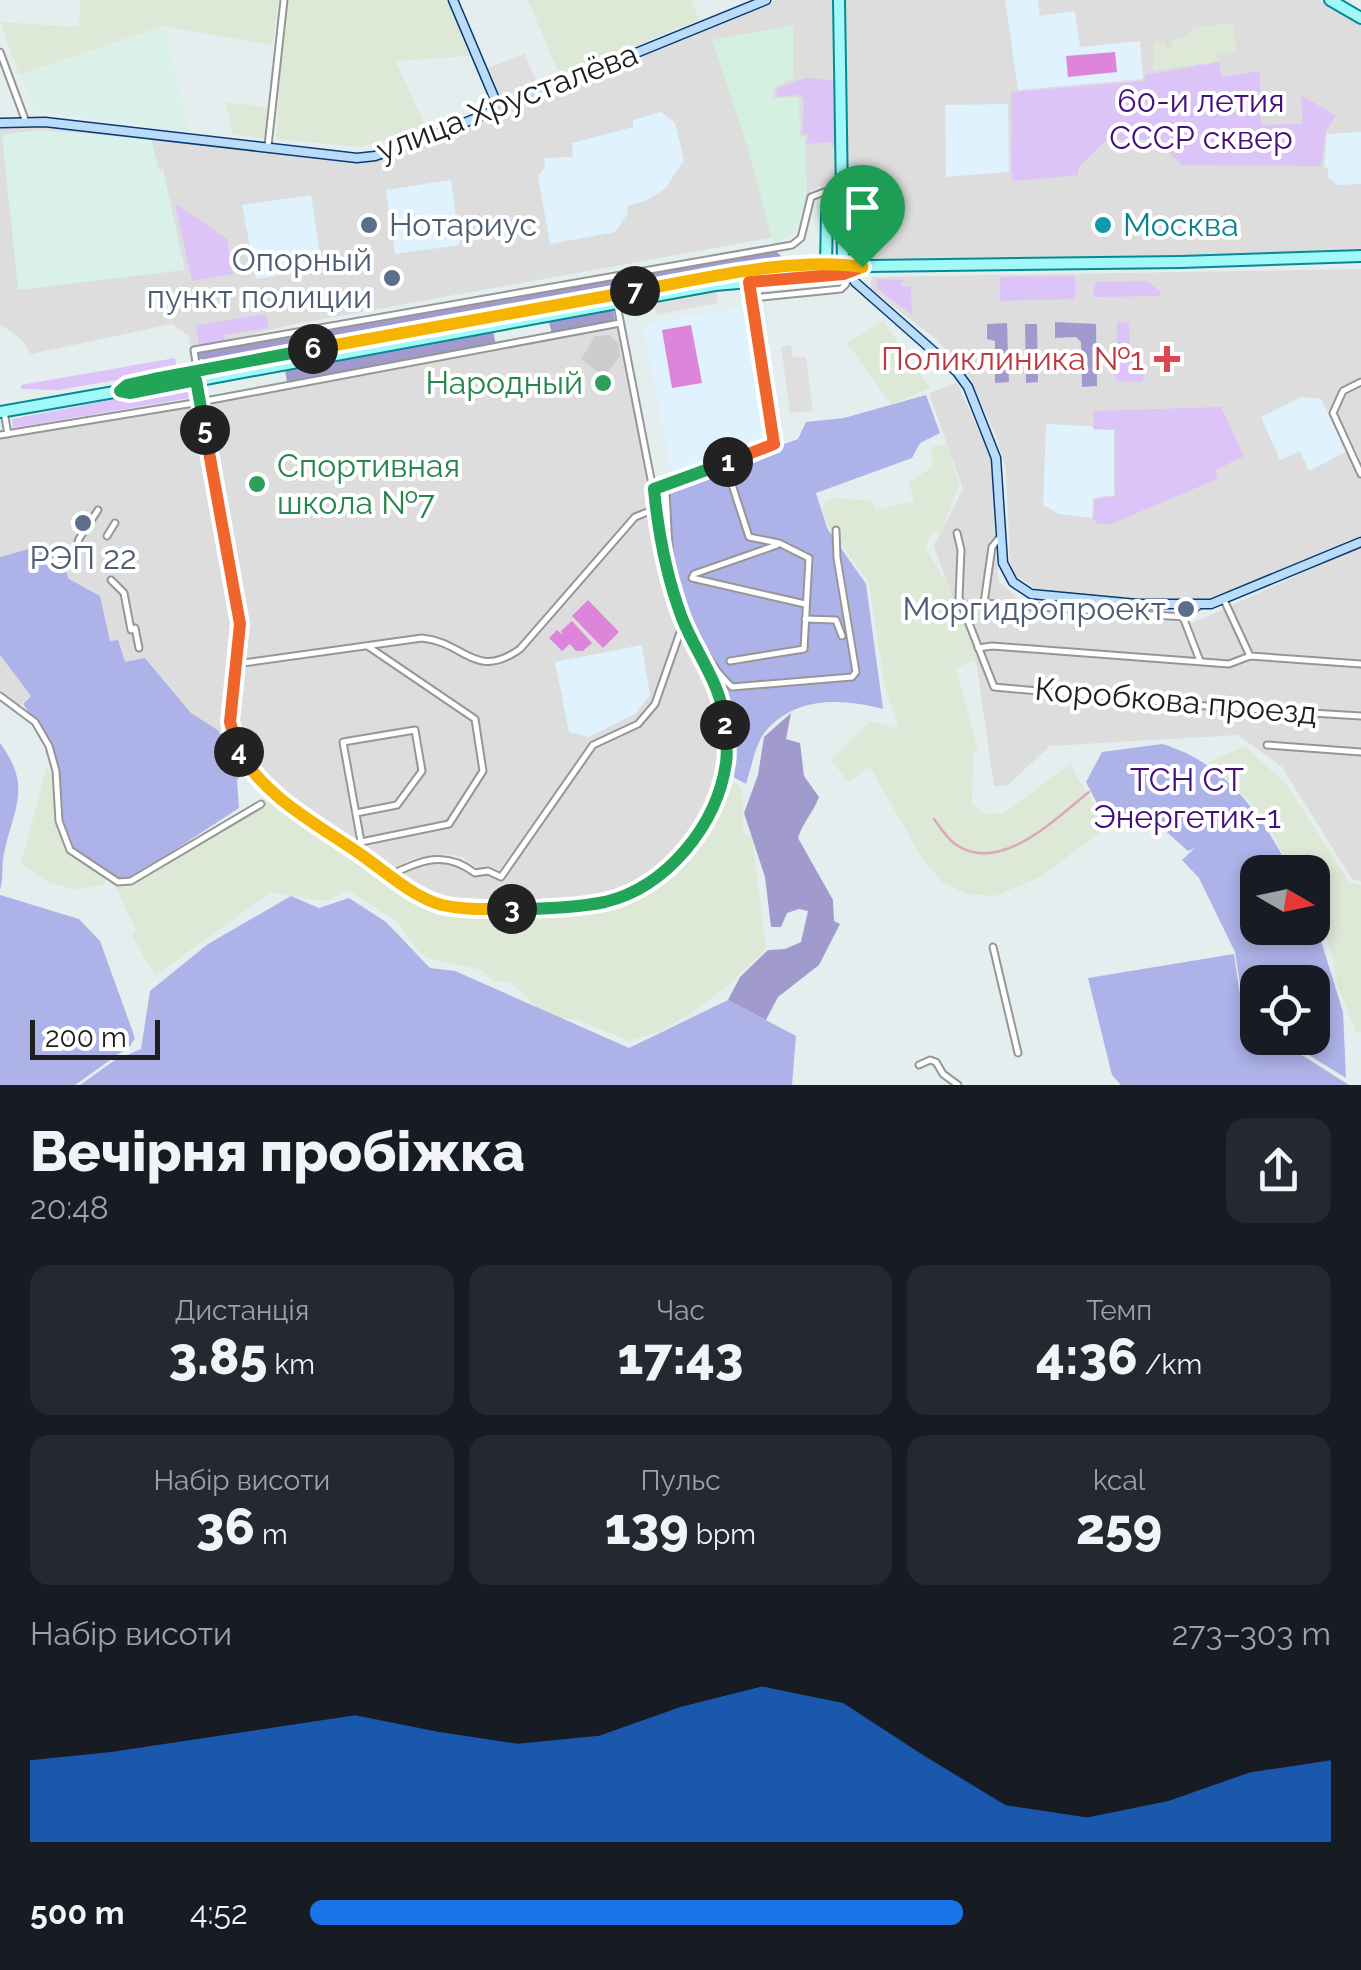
<!DOCTYPE html>
<html lang="uk">
<head>
<meta charset="utf-8">
<style>
	:root { --surface:#171b24; --page:#242831; --text:#f1f3f6; --muted:#9ea1a6; --accent:#1a73e8 }
	body { margin:0; font-family:Raleway,sans-serif; background:var(--page); color:var(--text); height:100vh; display:flex; flex-direction:column; font-size:38px; white-space:nowrap }
	* { box-sizing:border-box; margin:0 }
	p { font-size:32px; color:var(--muted) }
	.icon { flex:none; width:55px; height:55px; fill:none; stroke:currentColor; stroke-width:2; stroke-linecap:round; stroke-linejoin:round }
	.map { position:relative; height:1085px; overflow:hidden }
	.panel { display:flex; flex-direction:column; background:var(--surface); flex:1 }
	.panel>* { flex:none }
	.needle { width:65px; rotate:99deg }
	.controls { position:absolute; left:1240px; top:855px; display:grid; gap:20px }
	.controls a { display:grid; place-items:center; width:90px; height:90px; border-radius:20px; background:var(--surface); box-shadow:0 5px 15px #0003; font-size:50px }
	.scale { position:absolute; left:30px; bottom:25px; width:130px; box-sizing:border-box; padding-left:10px; border:5px solid #1f1f1f; border-top:0; font-size:28px; line-height:35px; white-space:nowrap; color:#1f1f1f; -webkit-text-stroke:8px #fff; paint-order:stroke }
	.pin { position:absolute; display:grid; place-items:center; width:85px; height:85px; color:#fff; margin:-102px -42px; border-radius:50% 50% 50% 0; rotate:-45deg; box-shadow:0 0 10px #0007 }
	.pin .icon { rotate:45deg }
	.km { position:absolute; width:50px; height:50px; margin:-25px; border-radius:50%; background:#222; color:#fff; font-size:28px; line-height:50px; text-align:center }
	.round { display:grid; place-items:center; flex:none; width:105px; height:105px; border-radius:20px; background:var(--page) }
	.summary { display:flex; align-items:center; justify-content:space-between; height:170px; padding:0 30px }
	h1 { font-size:55px; font-weight:800; line-height:75px }
	.stats { display:grid; grid-template-columns:repeat(3,1fr); gap:15px; height:170px; padding:10px 30px }
	.stats div { display:grid; align-content:center; border-radius:20px; background:var(--page); text-align:center }
	.stats b { font-size:50px; font-weight:800 }
	.stats small { font-size:28px; font-weight:400 }
	.stats p { font-size:28px }
	.chart { height:280px; padding:20px 30px }
	.chart p { display:flex; justify-content:space-between }
	.chart svg { width:100%; height:180px; margin-top:10px; fill:var(--accent); opacity:.7 }
	ul { padding:0 30px; list-style:none; font-size:32px }
	li { display:grid; grid-template-columns:160px 120px 1fr; align-items:center; height:75px }
	li i { height:25px; border-radius:12px; background:var(--accent) }
	.map>svg:first-child { display:block }
	.residential { fill:#dcdddc }
	.commercial { fill:#d5efe1 }
	.industrial { fill:#dee8d7 }
	.education { fill:#dff2fe }
	.religious { fill:#cdcdcd }
	.military { fill:#d9f1e9 }
	.grass { fill:#adb2e8 }
	.forest { fill:#a19bcd }
	.park { fill:#ddc4f8 }
	.pitch { fill:#dc85da }
	.parking { fill:#dfdfdf }
	.lines { fill:none; stroke-linecap:round; stroke-linejoin:round }
	.stream { stroke:#dca7ba; stroke-width:2.5 }
	.minor-casing { stroke:#969696; stroke-width:9 }
	.secondary-casing { stroke:#083c73; stroke-width:11 }
	.primary-casing { stroke:#048a95; stroke-width:14 }
	.minor { stroke:#fff; stroke-width:5 }
	.secondary { stroke:#bbdcf8; stroke-width:8 }
	.primary { stroke:#a0f9f7; stroke-width:10 }
	.split-1-casing { stroke:#fff; stroke-width:20 }
	.split-2-casing { stroke:#fff; stroke-width:20 }
	.split-3-casing { stroke:#fff; stroke-width:20 }
	.split-4-casing { stroke:#fff; stroke-width:20 }
	.split-5-casing { stroke:#fff; stroke-width:20 }
	.split-6-casing { stroke:#fff; stroke-width:20 }
	.split-7-casing { stroke:#fff; stroke-width:20 }
	.split-8-casing { stroke:#fff; stroke-width:20 }
	.split-1 { stroke:#f0652b; stroke-width:12 }
	.split-2 { stroke:#22a559; stroke-width:12 }
	.split-3 { stroke:#22a559; stroke-width:12 }
	.split-4 { stroke:#f5b400; stroke-width:12 }
	.split-5 { stroke:#f0652b; stroke-width:12 }
	.split-6 { stroke:#22a559; stroke-width:12 }
	.split-7 { stroke:#f5b400; stroke-width:12 }
	.split-8 { stroke:#f5b400; stroke-width:12 }
	.service-dot { fill:#5c6f8a; stroke:#fff; stroke-width:4 }
	.culture-dot { fill:#0f9aa8; stroke:#fff; stroke-width:4 }
	.health-dot { fill:#e0444e; stroke:#fff; stroke-width:4 }
	.leisure-dot { fill:#2e9e5b; stroke:#fff; stroke-width:4 }
	.labels { text-anchor:middle; stroke-width:8; stroke-linejoin:round; paint-order:stroke }
	.park-label { font-size:32px; fill:#440f7b; stroke:#fff }
	.street-label { font-size:32px; fill:#1f1f1f; stroke:#fff }
	.service-label { font-size:32px; fill:#4e5e75; stroke:#fff; text-anchor:end }
	.culture-label { font-size:32px; fill:#0d838f; stroke:#fff; text-anchor:start }
	.health-label { font-size:32px; fill:#be3a42; stroke:#fff; text-anchor:end }
	.leisure-label { font-size:32px; fill:#27864d; stroke:#fff; text-anchor:end }
</style>
</head>
<body>
<div class="map">
<svg width="1361" height="1085" viewBox="0 0 1361 1085">
	<rect width="100%" height="100%" fill="#e5eeef"/>
	<g class="residential">
		<polygon points="775,0 833,0 837,186 819,186 810,191 792,234 295,324 191,349 188,335 172,324 31,354 22,340 0,324 0,126 28,125 344,159 376,159 502,114"/>
		<polygon points="846,0 1318,0 1361,25 1361,253 861,259 856,257 849,236"/>
		<polygon points="1361,269 1361,380 1341,390 1331,413 1361,479 1361,536 1212,601 1185,603 1038,591 1016,575 1010,563 1006,469 996,436 970,381 937,340 870,288 872,277"/>
		<polygon points="619,328 653,505 630,516 515,650 486,659 429,635 241,659 244,623 205,403"/>
		<polygon points="957,383 995,467 995,549 999,582 1032,611 1193,623 1361,546 1361,881 1352,879 1282,767 1238,735 1050,746 1008,785 994,786 977,667 934,546 963,489 929,393"/>
		<polygon points="1361,388 1361,461 1338,413 1346,395"/>
		<polygon points="196,405 235,624 225,723 219,731 191,713 146,658 125,663 110,641 100,596 69,579 55,547 46,544 0,557 0,437"/>
		<polygon points="651,515 669,593 680,624 651,701 635,720 590,742 499,871 488,867 477,868 462,857 445,854 415,858 388,871 360,848 304,813 252,764 240,744 235,722 240,668 428,641 475,664 497,666 522,652 635,520"/>
		<polygon points="683,631 719,712 722,754 709,808 684,847 645,879 606,897 545,905 484,905 441,900 398,877 416,865 445,861 459,864 475,874 488,873 503,878 596,748 640,728 658,707"/>
		<polygon points="0,655 31,696 17,708 0,691"/>
	</g>
	<polygon class="commercial" points="793,25 793,78 774,87 773,98 799,97 800,136 805,136 807,191 796,231 773,245 750,155 712,40"/>
	<g class="industrial">
		<polygon points="81,0 279,0 272,45 163,26 19,75 0,22 78,27"/>
		<polygon points="285,0 447,0 470,56 395,61 428,130 359,147 276,139"/>
		<polygon points="528,0 691,0 699,20 560,76"/>
		<polygon points="1233,23 1237,51 1218,55 1219,61 1153,71 1153,43 1156,40 1163,44 1165,40 1166,49 1172,49 1172,40 1184,38 1194,28"/>
		<polygon points="226,102 268,108 266,139 232,134"/>
		<polygon points="883,321 930,388 891,404 847,343"/>
		<polygon points="947,444 959,485 941,533 932,532 925,547 948,585 978,659 956,668 978,750 973,753 972,804 984,814 1004,813 1070,764 1107,827 1040,877 995,896 967,894 942,882 923,860 870,767 848,782 831,760 870,721 899,729 884,683 869,583 821,516 825,501 835,498 872,501 876,510 915,501 908,483 933,466 931,447"/>
		<polygon points="1245,746 1287,785 1350,883 1361,885 1361,1032 1356,1032 1339,989 1326,933 1313,908 1312,872 1294,872 1258,810 1209,762"/>
		<polygon points="47,766 55,782 57,820 64,846 106,880 102,885 76,890 48,882 21,863"/>
		<polygon points="733,782 742,788 743,833 752,837 766,949 727,986 694,1011 661,1031 629,1041 578,1020 554,1017 537,1007 510,982 494,981 481,970 428,958 417,950 398,922 347,890 330,900 316,900 271,892 155,976 132,936 136,930 115,885 129,883 270,795 301,820 360,858 378,879 424,903 461,914 501,915 630,904 676,875 694,856 711,831"/>
	</g>
	<g class="education">
		<polygon points="1005,0 1038,0 1040,16 1075,11 1080,47 1140,41 1143,79 1018,90"/>
		<polygon points="1008,104 1009,172 946,177 945,105"/>
		<polygon points="661,112 675,123 684,160 665,189 645,201 627,206 628,213 615,232 550,244 538,176 545,167 544,158 573,157 572,143 633,127 633,120"/>
		<polygon points="1361,132 1361,184 1338,185 1328,178 1328,169 1324,167 1327,134"/>
		<polygon points="451,180 460,245 395,254 386,190"/>
		<polygon points="311,195 322,268 256,279 242,205"/>
		<polygon points="749,306 766,418 730,425 722,398 728,427 767,420 770,443 673,479 643,325"/>
		<polygon points="1302,397 1321,399 1348,451 1309,471 1300,451 1280,460 1261,417"/>
		<polygon points="1046,424 1114,427 1114,495 1093,498 1092,518 1059,514 1043,505"/>
		<polygon points="642,645 650,695 635,714 589,737 569,732 555,662"/>
	</g>
	<polygon class="religious" points="609,335 618,343 620,356 604,377 581,359 595,336"/>
	<g class="military">
		<polygon points="164,27 189,131 35,111 21,76"/>
		<polygon points="41,130 151,139 159,169 163,169 185,270 18,290 2,134"/>
	</g>
	<g class="grass">
		<path d="M 926,395 L 940,433 L 920,443 L 912,458 L 816,493 L 827,528 L 866,584 L 883,709 C 843,698 794,696 765,732 C 755,745 751,769 746,784 L 728,774 L 730,750 L 721,691 L 686,621 L 667,546 L 658,491 L 798,439 L 806,422 L 844,418 Z"/>
		<polygon points="46,544 55,547 69,579 100,596 110,641 118,640 125,662 145,658 191,713 219,731 229,752 244,771 237,780 239,808 132,878 121,881 71,849 64,832 52,745 23,704 31,696 0,655 0,557"/>
		<path d="M 0,743 C 34,789 12,809 3,859 C 2,870 3,881 0,890 Z"/>
		<path d="M 1162,744 C 1227,763 1262,816 1291,872 L 1258,872 L 1258,928 L 1312,928 L 1313,915 L 1343,1012 L 1346,1078 L 1281,1038 L 1312,1038 L 1312,982 L 1258,982 L 1257,1023 L 1245,1015 L 1235,952 L 1199,878 L 1182,860 L 1195,848 L 1188,851 L 1150,817 L 1101,811 L 1086,782 L 1102,752 Z"/>
		<polygon points="0,895 79,919 100,941 135,1038 130,1046 75,1085 0,1085"/>
		<polygon points="291,896 319,908 349,898 386,922 430,968 455,971 629,1048 728,1000 796,1036 792,1085 80,1085 115,1060 141,1049 150,991 208,944"/>
		<polygon points="1234,954 1243,1015 1257,1025 1258,1038 1275,1038 1349,1085 1121,1085 1112,1075 1088,978"/>
	</g>
	<g class="forest">
		<polygon points="776,251 787,262 440,319 211,362 198,358 200,351"/>
		<polygon points="613,309 615,321 552,334 549,322"/>
		<polygon points="1055,322 1096,324 1097,386 1082,387 1081,342 1076,337 1055,338"/>
		<polygon points="1007,323 1009,382 995,383 995,341 987,339 987,324"/>
		<polygon points="1025,324 1037,324 1038,382 1026,383"/>
		<polygon points="493,331 496,345 287,382 285,370"/>
		<path d="M 791,713 L 786,739 L 800,743 L 804,776 L 819,797 C 813,813 803,822 798,838 L 833,900 L 834,921 L 840,924 L 819,965 L 778,997 L 766,1020 L 728,1000 L 740,977 L 768,950 L 785,949 L 801,942 L 808,911 L 799,909 L 787,913 L 781,927 L 771,927 L 765,877 L 744,813 L 758,775 L 764,737 Z"/>
	</g>
	<g class="park">
		<polygon points="1219,62 1222,77 1260,71 1261,125 1303,124 1301,95 1336,116 1326,131 1321,166 1182,165 1156,140 1106,140 1078,168 1078,175 1012,181 1011,92 1145,81 1145,75"/>
		<polygon points="806,78 836,81 837,144 834,147 830,142 806,144 809,134 802,134 804,101 801,95 776,97 777,88"/>
		<polygon points="175,203 227,239 233,274 192,281"/>
		<polygon points="1075,276 1075,299 1000,301 1000,277"/>
		<polygon points="877,279 903,280 901,286 911,287 912,315 877,288"/>
		<polygon points="1147,281 1161,292 1160,296 1095,297 1093,295 1095,282"/>
		<polygon points="266,314 269,328 224,335 225,341 199,345 196,325"/>
		<polygon points="1117,321 1129,323 1130,370 1144,373 1143,382 1116,381"/>
		<polygon points="175,358 177,370 58,390 21,389 21,385"/>
		<polygon points="194,384 196,397 13,428 12,419"/>
		<polygon points="1221,407 1244,456 1216,470 1217,479 1109,525 1097,523 1093,518 1095,499 1115,496 1115,430 1093,429 1094,411"/>
	</g>
	<g class="pitch">
		<polygon points="1115,52 1117,72 1068,77 1066,56"/>
		<polygon points="691,325 702,383 672,388 662,330"/>
		<polygon points="588,600 619,632 603,648 572,616"/>
		<polygon points="572,621 592,643 583,651 576,651 570,644 562,651 549,638 557,630 563,635 561,631"/>
	</g>
	<g class="parking">
		<polygon points="525,54 537,84 496,99 485,69"/>
		<polygon points="717,292 718,303 656,315 655,303"/>
		<polygon points="791,345 793,357 806,357 813,411 790,413 781,347"/>
	</g>
	<g class="lines">
		<path class="stream" d="M 934,819 C 940,827 946,837 955,844 C 1000,876 1056,818 1089,792"/>
		<defs>
			<g id="minor">
				<polyline points="0,52 26,122"/>
				<polyline points="268,146 284,0"/>
				<polyline points="752,298 841,289 846,284 844,276"/>
				<polyline points="197,370 194,350 792,245 801,238 811,197 840,186"/>
				<polyline points="1361,382 1343,391 1333,413 1361,474"/>
				<path d="M 196,383 C 207,440 218,497 228,555 C 232,578 241,605 239,629 C 237,665 220,715 237,749 C 262,798 319,825 362,855 C 386,872 410,894 438,904 C 461,912 490,910 514,909 C 544,909 582,910 611,899 C 670,878 727,821 727,755 C 727,690 693,650 673,592 L 617,305"/>
				<polyline points="4,412 8,434"/>
				<polyline points="0,435 200,402 620,323"/>
				<polyline points="725,463 749,537 779,543 809,558 804,649 730,661"/>
				<path d="M 665,485 C 668,508 667,532 670,555 C 674,596 702,660 732,687 L 852,677 L 856,672 L 837,558 L 836,530"/>
				<polyline points="654,489 774,444 749,282"/>
				<polyline points="957,533 961,550 959,598 994,687 1229,708 1361,716"/>
				<polyline points="107,536 115,523"/>
				<polyline points="777,545 694,574 692,578 805,604"/>
				<polyline points="75,551 79,539 98,510"/>
				<polyline points="111,580 124,593 131,630 135,628 139,648"/>
				<polyline points="1224,600 1250,656"/>
				<polyline points="984,603 992,547 1000,537"/>
				<polyline points="962,606 984,603 1183,617 1199,606"/>
				<polyline points="1183,617 1200,661"/>
				<polyline points="805,619 836,620 842,636"/>
				<polyline points="978,648 992,646 1229,664 1250,656 1361,664"/>
				<path d="M 236,664 L 422,638 C 465,642 475,681 520,649 L 635,517 L 655,509"/>
				<polyline points="0,696 35,722 49,746 56,771 59,821 70,850 118,882 131,881 261,804"/>
				<polyline points="1267,745 1361,752"/>
				<polyline points="361,842 449,824 483,771 475,719 369,647"/>
				<polyline points="352,848 361,842 343,742 415,730 422,771 397,805 356,813"/>
				<path d="M 388,876 C 420,861 444,849 475,873 L 488,871 L 501,877 L 593,745 L 638,724 L 655,704 L 684,621"/>
				<polyline points="993,947 1018,1053"/>
				<polyline points="919,1065 930,1060 936,1062 943,1074 958,1085"/>
			</g>
			<g id="secondary">
				<polyline points="453,0 499,109"/>
				<polyline points="0,123 45,122 357,158 375,156 437,134 766,0"/>
				<polyline points="855,282 957,372 968,387 996,458 1003,563 1013,582 1031,594 1137,604 1211,604 1361,542"/>
			</g>
			<g id="primary">
				<polyline points="839,0 843,264"/>
				<polyline points="1330,0 1361,18"/>
				<polyline points="826,266 827,213 841,192"/>
				<polyline points="120,391 127,385 197,370 717,276 843,264 861,267"/>
				<polyline points="0,412 120,391 130,393 715,285 843,274 869,266 1181,262 1361,256"/>
			</g>
		</defs>
		<use href="#minor" class="minor-casing"/>
		<use href="#secondary" class="secondary-casing"/>
		<use href="#primary" class="primary-casing"/>
		<use href="#minor" class="minor"/>
		<use href="#secondary" class="secondary"/>
		<use href="#primary" class="primary"/>
	</g>
	<g class="lines">
		<defs>
			<polyline id="split-1" points="728,462 774,444 749,282 844,274 862,267"/>
			<path id="split-2" d="M 725,725 C 722,684 696,654 682,618 C 667,578 658,531 654,489 L 728,462"/>
			<path id="split-3" d="M 512,909 C 542,909 575,908 605,902 C 667,887 717,825 726,763 C 728,751 726,737 725,725"/>
			<path id="split-4" d="M 239,752 C 268,800 319,825 363,856 C 387,873 413,897 442,905 C 464,910 489,909 512,909"/>
			<polyline id="split-5" points="205,430 240,624 230,722 239,752"/>
			<polyline id="split-6" points="205,430 196,380 130,393 120,391 127,385 154,379 313,349"/>
			<polyline id="split-7" points="313,349 635,291"/>
			<path id="split-8" d="M 635,291 C 701,279 796,256 862,267"/>
		</defs>
		<use href="#split-1" class="split-1-casing"/>
		<use href="#split-2" class="split-2-casing"/>
		<use href="#split-3" class="split-3-casing"/>
		<use href="#split-4" class="split-4-casing"/>
		<use href="#split-5" class="split-5-casing"/>
		<use href="#split-6" class="split-6-casing"/>
		<use href="#split-7" class="split-7-casing"/>
		<use href="#split-8" class="split-8-casing"/>
		<use href="#split-1" class="split-1"/>
		<use href="#split-2" class="split-2"/>
		<use href="#split-3" class="split-3"/>
		<use href="#split-4" class="split-4"/>
		<use href="#split-5" class="split-5"/>
		<use href="#split-6" class="split-6"/>
		<use href="#split-7" class="split-7"/>
		<use href="#split-8" class="split-8"/>
	</g>
	<g class="service-dot">
		<circle cx="369" cy="225" r="10"/>
		<circle cx="392" cy="278" r="10"/>
		<circle cx="83" cy="523" r="10"/>
		<circle cx="1186" cy="609" r="10"/>
	</g>
	<circle class="culture-dot" cx="1103" cy="225" r="10"/>
	<path class="health-dot" d="M1162 344h10v10h10v10h-10v10h-10v-10h-10v-10h10z"/>
	<g class="leisure-dot">
		<circle cx="603" cy="383" r="10"/>
		<circle cx="257" cy="484" r="10"/>
	</g>
	<g class="labels">
		<g class="park-label">
			<text x="1201" y="112">60-и летия<tspan x="1201" dy="37">СССР сквер</tspan></text>
			<text x="1187" y="791">ТСН СТ<tspan x="1187" dy="37">Энергетик-1</tspan></text>
		</g>
		<g class="street-label">
			<text transform="translate(507 102) rotate(-21)" y="11">улица Хрусталёва</text>
			<text transform="translate(1176 701) rotate(5)" y="11">Коробкова проезд</text>
		</g>
		<g class="service-label">
			<text x="389" y="236" text-anchor="start">Нотариус</text>
			<text x="372" y="271">Опорный<tspan x="372" dy="37">пункт полиции</tspan></text>
			<text x="83" y="569" text-anchor="middle">РЭП 22</text>
			<text x="1166" y="620">Моргидропроект</text>
		</g>
		<g class="culture-label">
			<text x="1123" y="236">Москва</text>
		</g>
		<g class="health-label">
			<text x="1144" y="370">Поликлиника №1</text>
		</g>
		<g class="leisure-label">
			<text x="583" y="394">Народный</text>
			<text x="277" y="477" text-anchor="start">Спортивная<tspan x="277" dy="37">школа №7</tspan></text>
		</g>
	</g>
</svg>
<div class="controls">
<a><svg class="needle" viewBox="-14 -14 28 28"><path d="M0-13l5 13h-10z" fill="#e53935"/><path d="M0 13l5-13h-10z" fill="#9ea1a6"/></svg></a>
<a><svg class="icon" aria-label="locate" viewBox="0 0 24 24"><circle cx="12" cy="12" r="6"/><path d="M12 2v4M12 18v4M2 12h4M18 12h4"/></svg></a>
</div>
<div class="scale">200 m</div>
<div class="pin" style="left:862px;top:267px;background:#1e9e55"><svg class="icon" aria-label="arrive" viewBox="0 0 24 24"><path d="M6 21V4h12l-3 4 3 4H6"/></svg></div>
<b class="km" style="left:728px;top:462px">1</b>
<b class="km" style="left:725px;top:725px">2</b>
<b class="km" style="left:512px;top:909px">3</b>
<b class="km" style="left:239px;top:752px">4</b>
<b class="km" style="left:205px;top:430px">5</b>
<b class="km" style="left:313px;top:349px">6</b>
<b class="km" style="left:635px;top:291px">7</b>
</div>
<section class="panel">
<div class="summary"><div><h1>Вечірня пробіжка</h1><p>20:48</p></div><a class="round"><svg class="icon" aria-label="share" viewBox="0 0 24 24"><path d="M12 15V3M7 8l5-5 5 5M5 13v7h14v-7"/></svg></a></div>
<div class="stats">
<div><p>Дистанція</p><b>3.85<small> km</small></b></div>
<div><p>Час</p><b>17:43</b></div>
<div><p>Темп</p><b>4:36<small> /km</small></b></div>
</div>
<div class="stats">
<div><p>Набір висоти</p><b>36<small> m</small></b></div>
<div><p>Пульс</p><b>139<small> bpm</small></b></div>
<div><p>kcal</p><b>259</b></div>
</div>
<div class="chart"><p><span>Набір висоти</span>273–303 m</p>
<svg viewBox="0 0 160 44" preserveAspectRatio="none"><path d="M0 44V24L10 22L20 19L30 16L40 13L50 17L60 20L70 18L80 11L90 6L100 10L110 23L120 35L130 38L140 34L150 27L160 24V44z"/></svg>
</div>
<ul>
<li><b>500 m</b>4:52<i style="width:64%"></i></li>
</ul>
</section>
</body>
</html>
